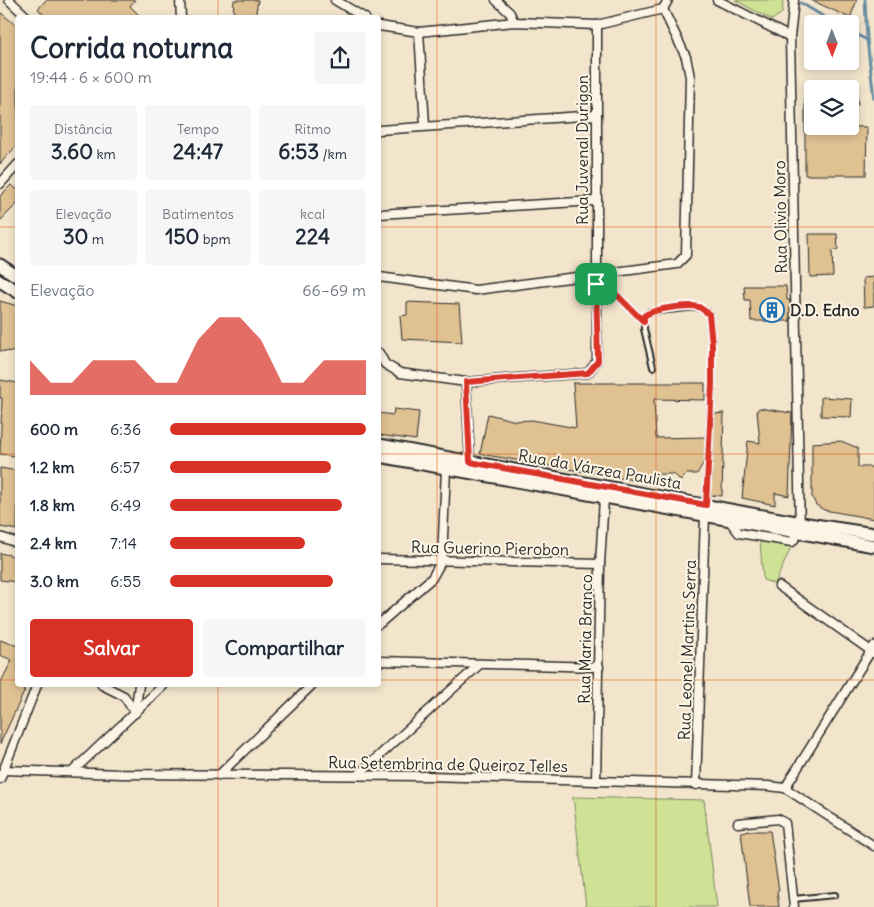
<!DOCTYPE html>
<html lang="pt">
<head>
<meta charset="utf-8">
<style>
	:root { --surface:#fff; --page:#f6f6f7; --text:#1f2937; --muted:#747a83; --accent:#d93025 }
	body { margin:0; font-family:Delius,sans-serif; background:var(--page); color:var(--text); height:100vh; display:flex; flex-direction:column; font-size:19px; white-space:nowrap }
	* { box-sizing:border-box; margin:0 }
	p { font-size:16px; color:var(--muted) }
	.icon { flex:none; width:28px; height:28px; fill:none; stroke:currentColor; stroke-width:2; stroke-linecap:round; stroke-linejoin:round }
	.map { position:relative; flex:1; overflow:hidden }
	.side { position:absolute; left:15px; top:15px; width:366px; height:672px; display:flex; flex-direction:column; background:var(--surface); border-radius:5px; box-shadow:0 2px 8px #0003 }
	.side>* { flex:none }
	.needle { width:32px; rotate:179deg }
	.tools { position:absolute; left:804px; top:15px; display:grid; gap:10px }
	.tools a { display:grid; place-items:center; width:55px; height:55px; border-radius:5px; background:var(--surface); box-shadow:0 2px 8px #0003; font-size:25px }
	.pin { position:absolute; display:grid; place-items:center; width:42px; height:42px; color:#fff; margin:-21px; border-radius:10px; box-shadow:0 2px 8px #0006 }
	.round { display:grid; place-items:center; flex:none; width:52px; height:52px; border-radius:5px; background:var(--page) }
	.summary { display:flex; align-items:center; justify-content:space-between; height:85px; padding:0 15px }
	h1 { font-size:28px; font-weight:800; line-height:38px }
	.stats { display:grid; grid-template-columns:repeat(3,1fr); gap:8px; height:85px; padding:5px 15px }
	.stats div { display:grid; align-content:center; border-radius:5px; background:var(--page); text-align:center }
	.stats b { font-size:21px; font-weight:800 }
	.stats small { font-size:14px; font-weight:400 }
	.stats p { font-size:14px }
	.chart { height:140px; padding:10px 15px }
	.chart p { display:flex; justify-content:space-between }
	.chart svg { width:100%; height:90px; margin-top:5px; fill:var(--accent); opacity:.7 }
	.button { display:flex; gap:10px; margin-top:auto; padding:10px 15px }
	.button a { flex:1; height:58px; border-radius:5px; background:var(--accent); color:#fff; font-size:20px; font-weight:800; line-height:58px; text-align:center }
	.button a+a { background:var(--page); color:var(--text) }
	ul { padding:0 15px; list-style:none; font-size:16px }
	li { display:grid; grid-template-columns:80px 60px 1fr; align-items:center; height:38px }
	li i { height:12px; border-radius:6px; background:var(--accent) }
	.map>svg:first-child { display:block }
	.green { fill:#cee195; stroke:#7c8660 }
	.lines { fill:none; stroke-linecap:round; stroke-linejoin:round }
	.stream { stroke:#678ca1; stroke-width:3 }
	.building { fill:#dfc192; stroke:#2b2b2b }
	.lane-casing { stroke:#2b2b2b; stroke-width:8 }
	.street-casing { stroke:#2b2b2b; stroke-width:11 }
	.secondary-casing { stroke:#2b2b2b; stroke-width:15 }
	.lane { stroke:#fcf5e5; stroke-width:4 }
	.street { stroke:#fcf5e5; stroke-width:8 }
	.secondary { stroke:#fcf5e5; stroke-width:11 }
	.route-casing { stroke:#fff; stroke-width:10 }
	.route { stroke:#d93025; stroke-width:6 }
	.grid { fill:none; stroke:#df570e; stroke-width:1; stroke-opacity:0.55 }
	.labels { text-anchor:middle; stroke-width:4; stroke-linejoin:round; paint-order:stroke }
	.street-label { font-size:16px; fill:#2b2b2b; stroke:#fcf5e5 }
	.poi-label { font-size:16px; font-weight:bold; fill:#2b2b2b; stroke:#fcf5e5; text-anchor:start }
</style>
</head>
<body>
<div class="map">
<svg width="874" height="907" viewBox="0 0 874 907">
	<rect width="100%" height="100%" fill="#f3e5cc"/>
	<filter id="ink" filterUnits="userSpaceOnUse"><feTurbulence type="fractalNoise" baseFrequency=".02" numOctaves="2"/><feDisplacementMap in="SourceGraphic" scale="10" xChannelSelector="R" yChannelSelector="G"/><feConvolveMatrix kernelMatrix="1 2 1 2 8 2 1 2 1" color-interpolation-filters="sRGB"/></filter>
	<g filter="url(#ink)">
		<g class="green">
			<polygon points="735,0 783,0 782,13 772,20"/>
			<polygon points="760,541 791,547 775,584 763,580"/>
			<polygon points="573,797 704,800 717,907 586,907"/>
		</g>
		<g class="lines">
			<g class="stream">
				<polyline points="865,0 867,40 874,98"/>
				<polyline points="801,3 836,24"/>
				<polyline points="850,31 867,40"/>
			</g>
		</g>
		<g class="building">
			<polygon points="46,0 135,0 130,6 142,18 47,18 38,9"/>
			<polygon points="234,0 258,0 255,18 233,18"/>
			<polygon points="811,0 857,0 850,18"/>
			<polygon points="0,12 18,27 18,144 0,164"/>
			<polygon points="815,81 851,81 856,89 858,105 850,105 850,89 817,89"/>
			<polygon points="812,86 812,126 867,127 866,175 805,175 805,87"/>
			<polygon points="11,185 18,190 18,203 0,221 0,196"/>
			<polygon points="809,234 837,234 838,249 832,251 833,276 810,277"/>
			<polygon points="874,277 874,306 864,307 863,278"/>
			<polygon points="744,286 786,286 787,300 790,300 790,321 751,321 750,300 745,300"/>
			<polygon points="0,301 18,306 18,352 0,351"/>
			<polygon points="407,302 459,304 462,342 402,339 400,316 407,315"/>
			<polygon points="0,380 18,383 18,441 15,456 0,454 2,398 0,398"/>
			<polygon points="573,383 705,383 705,400 654,399 656,438 706,437 704,462 697,474 686,474 681,481 674,474 657,474 658,484 651,483 480,454 488,414 516,421 532,420 576,428"/>
			<polygon points="821,397 852,399 851,417 821,416"/>
			<polygon points="759,408 792,413 789,496 775,493 775,505 742,498 748,441 760,443 757,410"/>
			<polygon points="394,409 419,412 416,440 379,435 379,413 393,415"/>
			<polygon points="724,413 722,496 710,495 714,414"/>
			<polygon points="841,441 858,448 858,467 874,467 874,519 824,510 816,505 812,497 812,443"/>
			<polygon points="0,468 18,471 17,530 0,527"/>
			<polygon points="0,553 18,557 18,582 0,580"/>
			<polygon points="0,640 18,646 18,687 25,690 0,744 0,684 12,660 0,655"/>
			<polygon points="752,831 770,831 779,891 777,891 779,907 750,907 741,832"/>
		</g>
		<g class="lines">
			<defs>
				<g id="lane">
					<polyline points="596,284 609,287 644,322"/>
					<polyline points="653,367 644,329 644,316 649,312 697,307 709,313 712,344 712,384 706,503"/>
					<polyline points="793,899 835,895"/>
				</g>
				<g id="street">
					<polyline points="9,0 28,18"/>
					<polyline points="180,0 181,18"/>
					<polyline points="335,0 365,18"/>
					<polyline points="496,0 510,13 514,22"/>
					<polyline points="717,0 790,37"/>
					<polyline points="379,26 419,32 514,22 597,25 663,9 668,0"/>
					<polyline points="419,32 425,125"/>
					<polyline points="379,130 597,115"/>
					<polyline points="0,184 18,164"/>
					<polyline points="379,214 595,201"/>
					<polyline points="379,277 476,290 677,264 686,255 690,77 686,57 663,9"/>
					<polyline points="379,353 385,364 400,373 466,382 588,373 597,361 597,25"/>
					<polyline points="466,382 470,462"/>
					<polyline points="729,520 739,533 792,542 800,532 790,37 794,0"/>
					<polyline points="0,537 18,543"/>
					<polyline points="379,559 600,564"/>
					<polyline points="779,586 874,653"/>
					<polyline points="379,624 432,578 442,560 446,469"/>
					<polyline points="379,661 599,667"/>
					<polyline points="102,685 124,696 135,713"/>
					<polyline points="135,713 139,685"/>
					<polyline points="4,770 121,774 428,776 768,786 785,788 874,846"/>
					<polyline points="72,772 164,685"/>
					<polyline points="219,775 312,685"/>
					<polyline points="358,775 480,664"/>
					<polyline points="0,779 37,685"/>
					<polyline points="596,781 600,564 604,498"/>
					<polyline points="696,785 705,516"/>
					<polyline points="785,788 874,646"/>
					<polyline points="738,823 778,819 785,823 794,907"/>
				</g>
				<g id="secondary">
					<polyline points="0,265 18,277"/>
					<polyline points="0,281 18,292"/>
					<polyline points="379,445 801,523 874,534"/>
					<polyline points="379,456 874,546"/>
				</g>
			</defs>
			<use href="#lane" class="lane-casing"/>
			<use href="#street" class="street-casing"/>
			<use href="#secondary" class="secondary-casing"/>
			<use href="#lane" class="lane"/>
			<use href="#street" class="street"/>
			<use href="#secondary" class="secondary"/>
		</g>
	</g>
	<g class="lines" filter="url(#ink)">
		<defs>
			<path id="route" d="M 596,284 L 609,287 L 644,322 L 644,316 C 652,309 689,304 699,307 C 702,309 706,312 709,314 L 712,344 L 712,384 L 706,505 L 470,462 L 466,382 L 588,373 L 598,361 Z"/>
		</defs>
		<use href="#route" class="route-casing"/>
		<use href="#route" class="route"/>
	</g>
	<path class="grid" d="M 218,0 L 218,18M 437,0 L 437,907M 656,0 L 656,907M 0,227 L 18,227M 379,227 L 874,227M 0,454 L 18,454M 379,454 L 874,454M 0,680 L 18,680M 379,680 L 874,680M 218,685 L 218,907"/>
	<defs>
		<symbol id="building-ring" viewBox="-11 -11 22 22"><circle r="9.5" fill="#fcf5e5" stroke="#1f6fb2" stroke-width="1.5"/><path d="M-4-6H4V6H1V3H-1V6H-4ZM-2.5-4.3h1.7v1.8h-1.7ZM.8-4.3h1.7v1.8H.8ZM-2.5-1h1.7V.8h-1.7ZM.8-1h1.7V.8H.8Z" fill="#1f6fb2"/></symbol>
	</defs>
	<g fill-rule="evenodd">
		<use href="#building-ring" x="758" y="296" width="28" height="28"/>
	</g>
	<g class="labels">
		<g class="street-label">
			<text transform="translate(582 150) rotate(-90)" y="6">Rua Juvenal Durigon</text>
			<text transform="translate(780 217) rotate(-91)" y="6">Rua Olivio Moro</text>
			<text transform="translate(600 469) rotate(10)" y="6">Rua da Várzea Paulista</text>
			<text transform="translate(490 548) rotate(1)" y="6">Rua Guerino Pierobon</text>
			<text transform="translate(585 639) rotate(-89)" y="6">Rua Maria Branco</text>
			<text transform="translate(687 650) rotate(-88)" y="6">Rua Leonel Martins Serra</text>
			<text transform="translate(448 764) rotate(1)" y="6">Rua Setembrina de Queiroz Telles</text>
		</g>
		<g class="poi-label">
			<text x="790" y="316">D.D. Edno</text>
		</g>
	</g>
</svg>
<div class="tools">
<a><svg class="needle" viewBox="-14 -14 28 28"><path d="M0-13l5 13h-10z" fill="#e53935"/><path d="M0 13l5-13h-10z" fill="#747a83"/></svg></a>
<a><svg class="icon" aria-label="layers" viewBox="0 0 24 24"><path d="M12 4l9 5-9 5-9-5zM3 14l9 5 9-5"/></svg></a>
</div>
<div class="pin" style="left:596px;top:284px;background:#1e9e55"><svg class="icon" aria-label="arrive" viewBox="0 0 24 24"><path d="M6 21V4h12l-3 4 3 4H6"/></svg></div>
<section class="side">
<div class="summary"><div><h1>Corrida noturna</h1><p>19:44 · 6 × 600 m</p></div><a class="round"><svg class="icon" aria-label="share" viewBox="0 0 24 24"><path d="M12 15V3M7 8l5-5 5 5M5 13v7h14v-7"/></svg></a></div>
<div class="stats">
<div><p>Distância</p><b>3.60<small> km</small></b></div>
<div><p>Tempo</p><b>24:47</b></div>
<div><p>Ritmo</p><b>6:53<small> /km</small></b></div>
</div>
<div class="stats">
<div><p>Elevação</p><b>30<small> m</small></b></div>
<div><p>Batimentos</p><b>150<small> bpm</small></b></div>
<div><p>kcal</p><b>224</b></div>
</div>
<div class="chart"><p><span>Elevação</span>66–69 m</p>
<svg viewBox="0 0 160 44" preserveAspectRatio="none"><path d="M0 44V27L10 38L20 38L30 27L40 27L50 27L60 38L70 38L80 17L90 6L100 6L110 17L120 38L130 38L140 27L150 27L160 27V44z"/></svg>
</div>
<ul>
<li><b>600 m</b>6:36<i style="width:100%"></i></li>
<li><b>1.2 km</b>6:57<i style="width:82%"></i></li>
<li><b>1.8 km</b>6:49<i style="width:88%"></i></li>
<li><b>2.4 km</b>7:14<i style="width:69%"></i></li>
<li><b>3.0 km</b>6:55<i style="width:83%"></i></li>
</ul>
<div class="button"><a>Salvar</a><a>Compartilhar</a></div>
</section>
</div>
</body>
</html>
